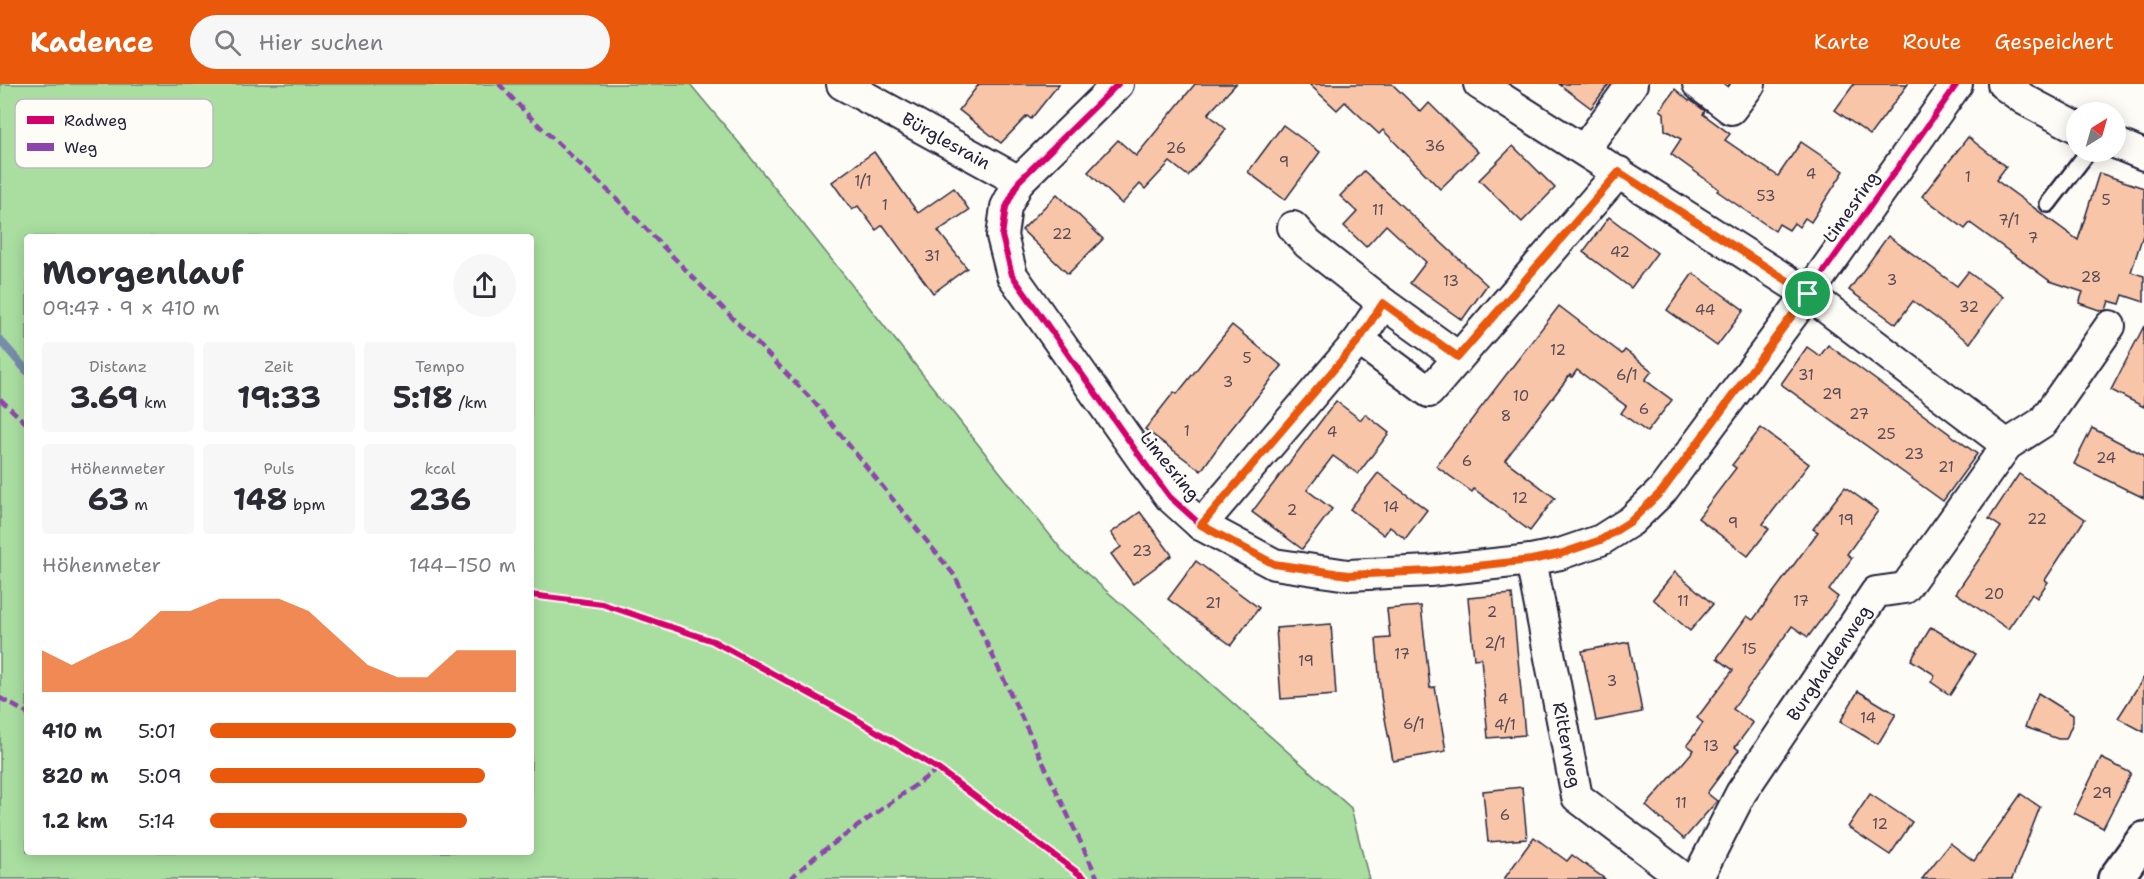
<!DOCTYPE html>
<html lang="de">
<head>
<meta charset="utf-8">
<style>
	:root { --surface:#fff; --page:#f7f7f7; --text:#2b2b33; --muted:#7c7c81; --accent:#ea580c }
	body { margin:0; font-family:"Shantell Sans",sans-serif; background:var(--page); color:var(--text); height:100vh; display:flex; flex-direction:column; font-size:22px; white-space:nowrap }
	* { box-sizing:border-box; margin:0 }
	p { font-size:20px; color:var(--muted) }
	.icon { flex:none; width:33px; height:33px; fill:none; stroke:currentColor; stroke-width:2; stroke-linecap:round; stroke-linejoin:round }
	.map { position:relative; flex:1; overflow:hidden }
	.side { position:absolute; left:24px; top:150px; width:510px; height:621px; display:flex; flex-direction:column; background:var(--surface); border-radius:6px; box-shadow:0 3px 15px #0003 }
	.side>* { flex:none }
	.needle { width:39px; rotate:37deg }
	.fabs { position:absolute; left:2066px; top:18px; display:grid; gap:12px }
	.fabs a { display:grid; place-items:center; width:60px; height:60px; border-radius:50%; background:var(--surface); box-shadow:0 3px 15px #0003; font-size:30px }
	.pin { position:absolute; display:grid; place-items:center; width:51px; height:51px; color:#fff; margin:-26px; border:3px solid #fff; border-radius:50%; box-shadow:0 2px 6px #0007 }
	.round { display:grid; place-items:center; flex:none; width:63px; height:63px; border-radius:32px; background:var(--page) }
	.summary { display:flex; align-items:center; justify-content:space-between; height:102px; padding:0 18px }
	h1 { font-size:33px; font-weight:700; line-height:45px }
	.metrics { display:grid; grid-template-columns:repeat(3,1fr); gap:9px; height:102px; padding:6px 18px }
	.metrics div { display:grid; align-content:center; border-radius:6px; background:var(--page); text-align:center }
	.metrics b { font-size:30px; font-weight:700 }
	.metrics small { font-size:16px; font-weight:400 }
	.metrics p { font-size:16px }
	.chart { height:168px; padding:12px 18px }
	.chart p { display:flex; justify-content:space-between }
	.chart svg { width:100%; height:108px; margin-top:6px; fill:var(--accent); opacity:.7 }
	ul { padding:0 18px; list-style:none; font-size:20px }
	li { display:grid; grid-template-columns:96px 72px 1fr; align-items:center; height:45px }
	li i { height:15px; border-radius:8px; background:var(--accent) }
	header { display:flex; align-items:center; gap:36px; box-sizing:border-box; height:84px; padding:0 30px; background:var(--accent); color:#fff }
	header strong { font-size:28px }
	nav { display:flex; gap:33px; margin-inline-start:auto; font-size:21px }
	.search { width:420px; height:54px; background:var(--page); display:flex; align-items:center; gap:15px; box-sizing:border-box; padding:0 21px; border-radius:33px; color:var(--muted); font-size:22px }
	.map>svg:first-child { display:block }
	.green { fill:#a9dea0; stroke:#66806e; stroke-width:1.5; fill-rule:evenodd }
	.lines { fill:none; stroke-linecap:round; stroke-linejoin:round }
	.stream { stroke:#778cac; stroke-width:8 }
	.building { fill:#f8c5a8; stroke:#22223b; stroke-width:1.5 }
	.lane-casing { stroke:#22223b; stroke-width:20 }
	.street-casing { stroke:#22223b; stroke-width:34 }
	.secondary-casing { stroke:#22223b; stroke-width:38 }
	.lane { stroke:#fdfcf7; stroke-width:15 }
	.street { stroke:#fdfcf7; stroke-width:30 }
	.secondary { stroke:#fdfcf7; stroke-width:33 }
	.quiet { stroke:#8e44ad; stroke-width:4.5; stroke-dasharray:9 4.5; stroke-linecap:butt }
	.cycleway-casing { stroke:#fdfcf7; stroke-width:10 }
	.cycleway { stroke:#d6006c; stroke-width:6 }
	.route-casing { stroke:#fff; stroke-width:12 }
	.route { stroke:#ea580c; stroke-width:8 }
	.labels { text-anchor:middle; stroke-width:4.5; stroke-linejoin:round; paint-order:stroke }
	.number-label { font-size:15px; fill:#584b56 }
	.street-label { font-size:18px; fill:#22223b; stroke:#fdfcf7 }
	.key { fill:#fdfcf7; stroke:#bbbbbf; stroke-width:1.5 }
	.key-label { font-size:16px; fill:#22223b }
</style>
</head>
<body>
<header>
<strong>Kadence</strong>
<div class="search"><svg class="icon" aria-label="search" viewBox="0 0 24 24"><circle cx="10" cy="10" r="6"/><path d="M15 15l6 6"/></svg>Hier suchen</div>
<nav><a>Karte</a><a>Route</a><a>Gespeichert</a></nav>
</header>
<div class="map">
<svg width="2144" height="795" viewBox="0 0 2144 795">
	<rect width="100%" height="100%" fill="#fdfcf7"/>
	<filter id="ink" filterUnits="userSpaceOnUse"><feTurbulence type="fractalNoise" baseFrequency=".0167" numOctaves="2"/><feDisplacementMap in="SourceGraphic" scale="12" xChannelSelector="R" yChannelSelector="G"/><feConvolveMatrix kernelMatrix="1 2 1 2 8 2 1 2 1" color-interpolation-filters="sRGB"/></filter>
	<g filter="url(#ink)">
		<path class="green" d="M 0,0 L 690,0 L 740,60 L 1065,470 L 1351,724 L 1369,795 L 0,795 ZM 27,153 L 531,153 L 531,768 L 27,768 Z"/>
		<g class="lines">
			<polyline class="stream" points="0,256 27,287"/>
		</g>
		<g class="building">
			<polygon points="979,0 1059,0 1031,35 1027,32 1001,59 959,26"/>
			<polygon points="1195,0 1236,0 1208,30 1226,45 1188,92 1170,78 1145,105 1140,100 1122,120 1088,88 1118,56 1136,72"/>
			<polygon points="1309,0 1392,0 1421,28 1429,19 1478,68 1440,105 1383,46 1379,50 1345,18 1337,26"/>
			<polygon points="1559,0 1609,0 1591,24"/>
			<polygon points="1854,0 1908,0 1870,51 1835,26"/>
			<polygon points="1675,5 1689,17 1690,16 1705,27 1703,30 1730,50 1725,56 1778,92 1801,58 1844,87 1811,138 1805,134 1799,143 1794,139 1789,146 1779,140 1775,147 1717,107 1719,105 1671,70 1681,55 1665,46 1664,29 1660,26"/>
			<polygon points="1283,41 1320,68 1285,116 1248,88"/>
			<polygon points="1968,53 2006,83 1996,96 2078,156 2099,89 2144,104 2144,148 2131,188 2144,192 2144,218 2123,211 2120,220 2109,217 2106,226 2102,227 2079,219 2083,208 2050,197 1970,139 1965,145 1922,112"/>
			<polygon points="1513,62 1555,104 1522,138 1479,96"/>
			<polygon points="874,68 918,129 954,104 969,126 938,147 967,184 933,209 883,141 876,146 858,122 852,126 832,98"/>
			<polygon points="1364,87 1487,201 1462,236 1410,199 1426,178 1386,141 1366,163 1344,142 1357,128 1340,112"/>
			<polygon points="1057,110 1103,155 1068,190 1022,146"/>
			<polygon points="1609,133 1657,169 1631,204 1583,168"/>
			<polygon points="1888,152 1957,202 1968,188 2003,213 1970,259 1913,217 1896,240 1849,206"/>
			<polygon points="1693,189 1744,226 1717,262 1667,226"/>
			<polygon points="1559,222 1622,270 1625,266 1652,287 1645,296 1672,316 1647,348 1621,329 1626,322 1577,286 1572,293 1570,291 1505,376 1555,414 1530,447 1474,405 1472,408 1436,382"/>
			<polygon points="1232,241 1282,282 1228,349 1201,387 1145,345 1174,308 1177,310"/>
			<polygon points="2144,242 2144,323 2111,306"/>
			<polygon points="1828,261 1977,370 1943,417 1781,300 1807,263 1820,272"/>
			<polygon points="1336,317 1361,336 1365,330 1389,349 1358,390 1333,372 1307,406 1332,425 1302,465 1252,428"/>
			<polygon points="1761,344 1809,380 1763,440 1769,445 1748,472 1698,434 1736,384 1732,381"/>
			<polygon points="2092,344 2144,371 2144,414 2074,380"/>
			<polygon points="1378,389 1427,426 1405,455 1390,443 1384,451 1350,425"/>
			<polygon points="2019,390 2085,435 2045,496 2048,498 2037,514 2032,510 2008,545 1956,509 2001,443 1989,435"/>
			<polygon points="1845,403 1878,427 1847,470 1852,474 1829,506 1838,513 1808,553 1792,542 1733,625 1753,639 1735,663 1739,666 1707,709 1717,717 1684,755 1646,722 1694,666 1687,661 1703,639 1697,634 1733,586 1717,574 1747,532 1753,536 1818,448 1813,445"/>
			<polygon points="1140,428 1172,471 1133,500 1111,470 1121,463 1111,449"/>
			<polygon points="1196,477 1259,524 1231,561 1168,515"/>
			<polygon points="1675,488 1713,520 1690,547 1653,515"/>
			<polygon points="1512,510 1525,651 1488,654 1481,574 1474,575 1468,514"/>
			<polygon points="1421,522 1430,604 1435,603 1446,667 1393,677 1381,613 1376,555 1390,554 1387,525"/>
			<polygon points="1331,540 1336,611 1281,615 1276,544"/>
			<polygon points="1931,543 1976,570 1950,611 1931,598 1935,591 1911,576"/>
			<polygon points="1629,558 1642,628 1596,637 1582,567"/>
			<polygon points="2144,593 2144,648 2118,634"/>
			<polygon points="1858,607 1896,630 1878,660 1840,638"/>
			<polygon points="2038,609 2073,631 2073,638 2066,655 2058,655 2025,643"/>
			<polygon points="2101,674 2131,689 2103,744 2074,729"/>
			<polygon points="1522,703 1527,755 1488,758 1483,707"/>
			<polygon points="1870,710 1912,738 1890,771 1848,743"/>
			<polygon points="2021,710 2040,723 2012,795 1922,795 1950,759 1974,777"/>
			<polygon points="1534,753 1567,777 1572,771 1605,795 1504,795"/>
		</g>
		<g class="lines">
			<defs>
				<polyline id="lane" points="2048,120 2088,68"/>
				<g id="street">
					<polyline points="842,0 1019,97"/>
					<polyline points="1118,0 1019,97 1006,123 1002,152 1012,191 1146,381 1170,413 1201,441 1274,480 1348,491 1429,487 1531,476 1560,470 1601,456 1631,437 1662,407 1808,210 1957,0"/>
					<polyline points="1479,0 1808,210 2007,361 1905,504 1876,508 1741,709 1697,795"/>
					<polyline points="1698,0 1731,25 1750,0"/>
					<polyline points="2003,0 2025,16 2076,43"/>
					<polyline points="2115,59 2144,71"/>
					<polyline points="1584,66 1632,0"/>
					<polyline points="1293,143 1308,160 1383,219"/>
					<polyline points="1458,273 1383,219 1359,256 1429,308 1619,88"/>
					<polyline points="2007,361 2043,338 2110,242"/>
					<polyline points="1201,441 1359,256"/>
					<polyline points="1531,476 1577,713 1685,795"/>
				</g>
				<polyline id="secondary" points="2115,795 2144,755"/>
			</defs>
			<use href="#lane" class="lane-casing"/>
			<use href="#street" class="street-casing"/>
			<use href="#secondary" class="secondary-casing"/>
			<use href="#lane" class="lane"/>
			<use href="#street" class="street"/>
			<use href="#secondary" class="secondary"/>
			<g class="quiet">
				<polyline points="499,0 528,31 618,116 814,318 955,492 1098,795"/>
				<polyline points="0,315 27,340"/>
				<polyline points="0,614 27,629"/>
				<polyline points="790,795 816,772 938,685"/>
			</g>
			<defs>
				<g id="cycleway">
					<polyline points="1118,0 1019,97 1006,123 1002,152 1012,191 1146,381 1170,413 1201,441 1274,480 1348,491 1429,487 1531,476 1560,470 1601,456 1631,437 1662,407 1808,210 1957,0"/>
					<polyline points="531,511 602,520 713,557 856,635 938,685 1086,795"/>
				</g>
			</defs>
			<use href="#cycleway" class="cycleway-casing"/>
			<use href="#cycleway" class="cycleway"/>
		</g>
	</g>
	<g class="lines" filter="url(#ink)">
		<defs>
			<polygon id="route" points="1619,88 1808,210 1662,407 1631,437 1601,456 1560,470 1531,476 1429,487 1348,491 1274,480 1201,441 1359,256 1383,219 1458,273"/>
		</defs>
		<use href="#route" class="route-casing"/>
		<use href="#route" class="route"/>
	</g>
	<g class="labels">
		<g class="number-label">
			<text x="1435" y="67">36</text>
			<text x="1176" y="69">26</text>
			<text x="1284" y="83">9</text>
			<text x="1811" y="95">4</text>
			<text x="1968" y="98">1</text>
			<text x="863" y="102">1/1</text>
			<text x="1766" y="117">53</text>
			<text x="2106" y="121">5</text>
			<text x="885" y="126">1</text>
			<text x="1378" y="131">11</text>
			<text x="2009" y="141">7/1</text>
			<text x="1062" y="155">22</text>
			<text x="2033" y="159">7</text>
			<text x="1620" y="173">42</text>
			<text x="932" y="177">31</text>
			<text x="2091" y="198">28</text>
			<text x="1892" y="201">3</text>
			<text x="1451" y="202">13</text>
			<text x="1969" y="228">32</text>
			<text x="1705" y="231">44</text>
			<text x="1558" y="271">12</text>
			<text x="1247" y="279">5</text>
			<text x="1627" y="296">6/1</text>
			<text x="1806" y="296">31</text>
			<text x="1228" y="303">3</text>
			<text x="1832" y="315">29</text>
			<text x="1521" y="317">10</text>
			<text x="1644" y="330">6</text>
			<text x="1859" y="335">27</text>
			<text x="1506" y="337">8</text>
			<text x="1187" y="352">1</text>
			<text x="1332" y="353">4</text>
			<text x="1886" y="355">25</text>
			<text x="1914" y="375">23</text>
			<text x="2106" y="379">24</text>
			<text x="1467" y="382">6</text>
			<text x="1946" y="388">21</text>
			<text x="1520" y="419">12</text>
			<text x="1391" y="428">14</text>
			<text x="1292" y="431">2</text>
			<text x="2037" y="440">22</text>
			<text x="1846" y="441">19</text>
			<text x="1733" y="444">9</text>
			<text x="1142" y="472">23</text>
			<text x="1994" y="515">20</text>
			<text x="1683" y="522">11</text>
			<text x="1801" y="522">17</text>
			<text x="1213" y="524">21</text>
			<text x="1492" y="533">2</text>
			<text x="1495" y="564">2/1</text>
			<text x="1749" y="570">15</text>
			<text x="1402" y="575">17</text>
			<text x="1306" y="582">19</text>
			<text x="1612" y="602">3</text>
			<text x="1503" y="620">4</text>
			<text x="1868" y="639">14</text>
			<text x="1414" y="645">6/1</text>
			<text x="1505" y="646">4/1</text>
			<text x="1711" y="667">13</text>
			<text x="2102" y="714">29</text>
			<text x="1681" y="724">11</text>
			<text x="1505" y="736">6</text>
			<text x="1880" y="745">12</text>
		</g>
		<g class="street-label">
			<text transform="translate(946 57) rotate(29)" y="6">Bürglesrain</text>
			<text transform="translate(1851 123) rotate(-55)" y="6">Limesring</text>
			<text transform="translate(1170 382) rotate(51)" y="6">Limesring</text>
			<text transform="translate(1829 579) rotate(-56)" y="6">Burghaldenweg</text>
			<text transform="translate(1567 661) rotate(79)" y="6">Ritterweg</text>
		</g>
	</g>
	<rect x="15" y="15" width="198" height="69" rx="9" class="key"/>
	<rect x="27" y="32" width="27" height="8" fill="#d6006c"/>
	<rect x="27" y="59" width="27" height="8" fill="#8e44ad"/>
	<g class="key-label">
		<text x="64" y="42">Radweg</text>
		<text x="64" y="69">Weg</text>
	</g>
</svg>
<div class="fabs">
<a><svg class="needle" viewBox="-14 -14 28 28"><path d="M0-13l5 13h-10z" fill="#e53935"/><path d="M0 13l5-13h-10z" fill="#7c7c81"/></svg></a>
</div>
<div class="pin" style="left:1808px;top:210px;background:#1e9e55"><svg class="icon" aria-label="arrive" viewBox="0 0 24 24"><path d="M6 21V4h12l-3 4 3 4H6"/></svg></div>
<section class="side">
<div class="summary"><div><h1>Morgenlauf</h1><p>09:47 · 9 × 410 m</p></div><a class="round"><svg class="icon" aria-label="share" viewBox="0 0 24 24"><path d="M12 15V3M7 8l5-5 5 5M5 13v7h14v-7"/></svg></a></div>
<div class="metrics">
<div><p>Distanz</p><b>3.69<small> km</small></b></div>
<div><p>Zeit</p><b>19:33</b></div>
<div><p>Tempo</p><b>5:18<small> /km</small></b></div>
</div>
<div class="metrics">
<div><p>Höhenmeter</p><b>63<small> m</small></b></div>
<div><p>Puls</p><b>148<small> bpm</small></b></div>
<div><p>kcal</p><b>236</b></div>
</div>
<div class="chart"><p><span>Höhenmeter</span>144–150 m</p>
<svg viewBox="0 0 160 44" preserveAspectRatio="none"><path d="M0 44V27L10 33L20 27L30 22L40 11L50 11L60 6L70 6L80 6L90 11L100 22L110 33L120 38L130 38L140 27L150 27L160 27V44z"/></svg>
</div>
<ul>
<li><b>410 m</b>5:01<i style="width:100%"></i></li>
<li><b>820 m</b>5:09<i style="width:90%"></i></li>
<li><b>1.2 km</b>5:14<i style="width:84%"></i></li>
</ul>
</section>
</div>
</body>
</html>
